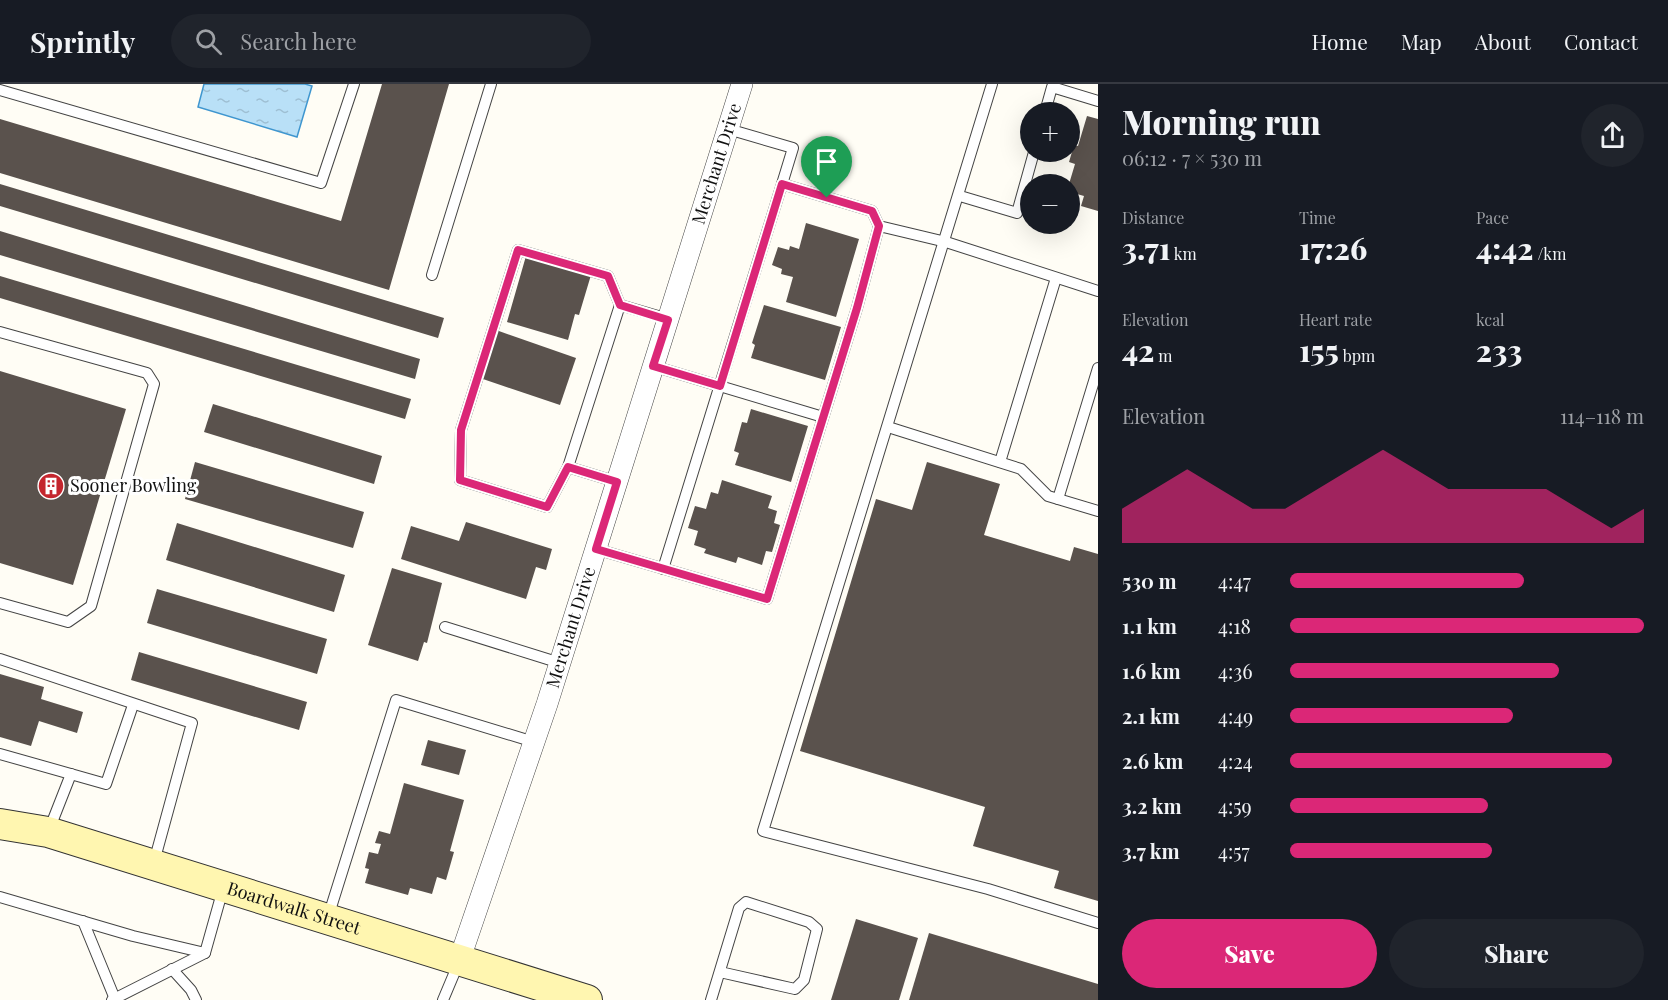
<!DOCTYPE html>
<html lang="en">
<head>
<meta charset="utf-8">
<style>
	:root { --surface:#171b24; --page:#20242c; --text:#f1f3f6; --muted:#9ea1a6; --line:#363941; --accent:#db2777 }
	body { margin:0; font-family:"Playfair Display",serif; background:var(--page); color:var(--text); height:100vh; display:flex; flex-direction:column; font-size:22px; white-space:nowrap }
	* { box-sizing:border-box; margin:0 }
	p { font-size:20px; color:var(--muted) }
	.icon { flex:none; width:33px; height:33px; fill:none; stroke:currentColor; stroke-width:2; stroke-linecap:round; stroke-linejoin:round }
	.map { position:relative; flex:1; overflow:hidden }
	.panel { display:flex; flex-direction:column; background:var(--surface); width:570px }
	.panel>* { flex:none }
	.fabs { position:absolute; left:1020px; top:18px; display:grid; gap:12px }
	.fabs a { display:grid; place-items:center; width:60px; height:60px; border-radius:50%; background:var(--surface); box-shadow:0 6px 24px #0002; font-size:30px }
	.pin { position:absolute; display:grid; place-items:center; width:51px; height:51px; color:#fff; margin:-62px -26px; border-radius:50% 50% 50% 0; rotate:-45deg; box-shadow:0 0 6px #0007 }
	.pin .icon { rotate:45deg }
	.round { display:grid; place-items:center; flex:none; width:63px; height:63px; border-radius:32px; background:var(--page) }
	.headline { display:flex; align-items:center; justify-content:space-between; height:102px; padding:0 24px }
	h1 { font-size:33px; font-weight:800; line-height:45px }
	.figures { display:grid; grid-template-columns:repeat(3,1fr); gap:9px; height:102px; padding:6px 24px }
	.figures div { display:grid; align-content:center }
	.figures b { font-size:30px; font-weight:800 }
	.figures small { font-size:16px; font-weight:400 }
	.figures p { font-size:16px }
	.chart { height:168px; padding:12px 24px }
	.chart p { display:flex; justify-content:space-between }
	.chart svg { width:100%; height:108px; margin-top:6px; fill:var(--accent); opacity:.7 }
	.primary-button { display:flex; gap:12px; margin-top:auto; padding:12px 24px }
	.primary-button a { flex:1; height:69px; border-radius:36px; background:var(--accent); color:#fff; font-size:24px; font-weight:800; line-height:69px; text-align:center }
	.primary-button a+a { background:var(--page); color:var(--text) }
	ul { padding:0 24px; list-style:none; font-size:20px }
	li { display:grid; grid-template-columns:96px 72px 1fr; align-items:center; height:45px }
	li i { height:15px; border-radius:8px; background:var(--accent) }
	header { display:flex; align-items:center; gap:36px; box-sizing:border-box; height:84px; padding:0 30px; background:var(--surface); border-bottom:2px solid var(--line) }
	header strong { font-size:28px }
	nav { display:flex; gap:33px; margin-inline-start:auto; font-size:21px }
	.search { width:420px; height:54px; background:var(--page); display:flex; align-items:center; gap:15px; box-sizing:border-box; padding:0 21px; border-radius:33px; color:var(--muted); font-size:22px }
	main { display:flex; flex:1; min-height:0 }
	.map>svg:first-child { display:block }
	.water { fill:url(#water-ripples); stroke:#3f96cf; stroke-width:1.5 }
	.building { fill:#5a524d }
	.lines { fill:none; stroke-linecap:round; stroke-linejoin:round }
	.lane-casing { stroke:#444; stroke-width:12 }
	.street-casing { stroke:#444; stroke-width:22 }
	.secondary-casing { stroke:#333; stroke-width:32 }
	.lane { stroke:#fff; stroke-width:10 }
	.street { stroke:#fff; stroke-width:21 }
	.secondary { stroke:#fff6b0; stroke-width:30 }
	.route-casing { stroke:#fff; stroke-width:12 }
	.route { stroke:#db2777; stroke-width:8 }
	.labels { text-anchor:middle; stroke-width:6; stroke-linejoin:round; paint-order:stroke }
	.street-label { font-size:18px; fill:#111; stroke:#fff }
	.poi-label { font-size:18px; fill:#111; stroke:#fff; text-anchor:start }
</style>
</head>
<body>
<header>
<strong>Sprintly</strong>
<div class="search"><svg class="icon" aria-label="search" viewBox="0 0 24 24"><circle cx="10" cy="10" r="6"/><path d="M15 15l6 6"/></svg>Search here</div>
<nav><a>Home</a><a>Map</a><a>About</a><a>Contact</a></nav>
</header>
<main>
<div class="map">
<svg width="1098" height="916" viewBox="0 0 1098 916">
	<defs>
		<pattern id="water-ripples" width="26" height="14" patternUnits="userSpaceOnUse" patternTransform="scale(1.5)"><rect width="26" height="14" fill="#b9e0f7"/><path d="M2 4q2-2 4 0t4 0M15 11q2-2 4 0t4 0" fill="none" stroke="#9ebfd3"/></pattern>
	</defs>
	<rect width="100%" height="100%" fill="#fffdf5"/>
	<polygon class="water" points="204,0 305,0 312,2 297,53 198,23"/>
	<g class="building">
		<polygon points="382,0 449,0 389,206 0,89 0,35 341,137"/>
		<polygon points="1087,32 1098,35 1098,127 1081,122 1084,112 1070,108 1069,100 1075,80 1069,78 1074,61 1078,62"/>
		<polygon points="0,100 444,234 438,254 0,122"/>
		<polygon points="806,139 859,155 836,233 786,218 793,193 781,190 782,185 772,181 778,163 789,166 790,162 799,165"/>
		<polygon points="0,147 420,275 415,295 0,171"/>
		<polygon points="526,172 591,191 579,231 575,230 568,256 507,238"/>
		<polygon points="0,192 411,315 405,335 0,214"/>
		<polygon points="764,221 841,243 825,296 751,274 755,261 752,259"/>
		<polygon points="496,246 576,274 560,321 480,294"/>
		<polygon points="0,287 126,325 73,501 0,479"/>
		<polygon points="213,320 382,372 374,400 204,348"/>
		<polygon points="751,325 808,342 791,398 735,381 739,369 734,367 742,338 747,339"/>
		<polygon points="195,378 364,428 353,464 185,415"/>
		<polygon points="927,378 1000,400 984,451 1070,477 1074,463 1098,470 1098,817 1054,804 1059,787 973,762 985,723 800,667 876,415 912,426"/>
		<polygon points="722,396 772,412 768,424 777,427 774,439 780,441 772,468 766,467 762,481 738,473 736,479 704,469 706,465 694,461 698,447 688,444 695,422 706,425 711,408 718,410"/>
		<polygon points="466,438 552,465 546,486 536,483 526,515 401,475 411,442 459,457"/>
		<polygon points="177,439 345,491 334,528 166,476"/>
		<polygon points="392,484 442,499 427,559 424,558 418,577 368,561"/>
		<polygon points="157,505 327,555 317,590 147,539"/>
		<polygon points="139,568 307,618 299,646 131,596"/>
		<polygon points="0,590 44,603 41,615 83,628 77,649 39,637 31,662 0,653"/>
		<polygon points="428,656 466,666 459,691 421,681"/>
		<polygon points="404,699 464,716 450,767 454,768 446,796 437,793 432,810 410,804 408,811 365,799 369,785 365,784 369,768 378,770 381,760 375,759 379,747 390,750"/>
		<polygon points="856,835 918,854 899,916 831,916"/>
		<polygon points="929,849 1098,900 1098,916 909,916"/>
	</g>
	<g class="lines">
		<defs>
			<g id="lane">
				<polyline points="992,0 763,747 988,805 1098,839"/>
				<polyline points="0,6 321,99 354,0"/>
				<polyline points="1045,28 1052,3 1098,17"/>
				<polyline points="728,45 793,64 782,100"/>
				<polyline points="960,112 1017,129 1034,68"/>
				<polyline points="432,191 491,0"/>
				<polyline points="0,248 147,289 154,300 91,522 68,538 0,519"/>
				<polyline points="653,282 823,333"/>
				<polyline points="888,343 1021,385 1048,412 1098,427"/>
				<polyline points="1000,378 1056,194"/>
				<polyline points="568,383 620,221"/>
				<polyline points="617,398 568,383 547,423 460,396 461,346 518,166 608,192 620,221 668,235"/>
				<polyline points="1058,415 1098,284"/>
				<polyline points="596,465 767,515 857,224 879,142 946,158 1098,207"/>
				<polyline points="663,485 782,100 872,127 879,142"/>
				<polyline points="445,543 560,579"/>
				<polyline points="0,575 192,639 154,778"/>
				<polyline points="0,670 106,700 133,621"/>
				<polyline points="49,746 71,690"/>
				<polyline points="0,813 133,852 205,869 223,805"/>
				<polyline points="328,833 396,616 534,658"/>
				<polyline points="83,837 115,915"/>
				<polyline points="172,885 191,906 196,916"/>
				<polyline points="112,916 205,869"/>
				<polyline points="443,916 459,878"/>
				<polyline points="711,916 739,824 746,818 809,838 817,845 804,896 795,905 720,888"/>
			</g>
			<g id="street">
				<path id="s1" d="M 459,877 L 547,620 L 742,0"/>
			</g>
			<g id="secondary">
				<path id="s2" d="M 0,740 L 48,748 L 587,916"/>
			</g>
		</defs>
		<use href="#lane" class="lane-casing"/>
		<use href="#street" class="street-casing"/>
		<use href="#secondary" class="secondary-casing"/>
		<use href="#lane" class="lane"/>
		<use href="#street" class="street"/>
		<use href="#secondary" class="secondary"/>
	</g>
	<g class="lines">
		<defs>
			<polygon id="route" points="782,100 872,127 879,142 857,224 767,515 596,465 617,398 568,383 547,423 460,396 461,346 518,166 608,192 620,221 668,236 653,282 720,302"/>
		</defs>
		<use href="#route" class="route-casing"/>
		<use href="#route" class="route"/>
	</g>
	<defs>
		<symbol id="building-disc" viewBox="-11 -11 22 22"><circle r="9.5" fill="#c4262e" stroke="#fff"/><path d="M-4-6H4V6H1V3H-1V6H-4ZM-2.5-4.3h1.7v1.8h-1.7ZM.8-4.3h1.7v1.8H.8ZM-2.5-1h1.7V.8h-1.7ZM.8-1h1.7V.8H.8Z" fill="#fff"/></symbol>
	</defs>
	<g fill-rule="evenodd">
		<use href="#building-disc" x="36" y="387" width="30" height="30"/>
	</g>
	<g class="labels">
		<g class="street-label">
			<text dy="6" stroke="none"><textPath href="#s1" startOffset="838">Merchant Drive</textPath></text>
			<text dy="6" stroke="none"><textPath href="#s1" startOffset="352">Merchant Drive</textPath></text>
			<text dy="6" stroke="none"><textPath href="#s2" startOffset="306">Boardwalk Street</textPath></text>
		</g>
		<g class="poi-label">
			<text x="70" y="408">Sooner Bowling</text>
		</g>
	</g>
</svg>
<div class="fabs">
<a>+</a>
<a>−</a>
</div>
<div class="pin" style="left:827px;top:114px;background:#1e9e55"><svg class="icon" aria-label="arrive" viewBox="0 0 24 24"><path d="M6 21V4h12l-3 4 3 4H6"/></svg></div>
</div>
<section class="panel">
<div class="headline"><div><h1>Morning run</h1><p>06:12 · 7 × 530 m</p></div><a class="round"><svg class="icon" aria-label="share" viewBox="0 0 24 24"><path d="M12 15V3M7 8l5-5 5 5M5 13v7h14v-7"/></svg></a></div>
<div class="figures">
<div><p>Distance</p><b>3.71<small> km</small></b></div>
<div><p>Time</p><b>17:26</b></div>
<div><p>Pace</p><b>4:42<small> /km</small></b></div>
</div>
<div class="figures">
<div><p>Elevation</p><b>42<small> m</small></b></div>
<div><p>Heart rate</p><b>155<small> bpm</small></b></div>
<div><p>kcal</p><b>233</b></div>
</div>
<div class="chart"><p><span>Elevation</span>114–118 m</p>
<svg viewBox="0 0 160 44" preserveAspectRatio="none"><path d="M0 44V30L10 22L20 14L30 22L40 30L50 30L60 22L70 14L80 6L90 14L100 22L110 22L120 22L130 22L140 30L150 38L160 30V44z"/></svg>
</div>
<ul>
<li><b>530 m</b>4:47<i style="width:66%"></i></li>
<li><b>1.1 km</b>4:18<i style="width:100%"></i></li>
<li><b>1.6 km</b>4:36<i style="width:76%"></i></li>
<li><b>2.1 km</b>4:49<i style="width:63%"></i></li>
<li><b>2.6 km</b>4:24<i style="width:91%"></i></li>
<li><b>3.2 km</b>4:59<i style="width:56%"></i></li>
<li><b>3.7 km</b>4:57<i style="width:57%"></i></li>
</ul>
<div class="primary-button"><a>Save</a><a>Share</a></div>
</section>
</main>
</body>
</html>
